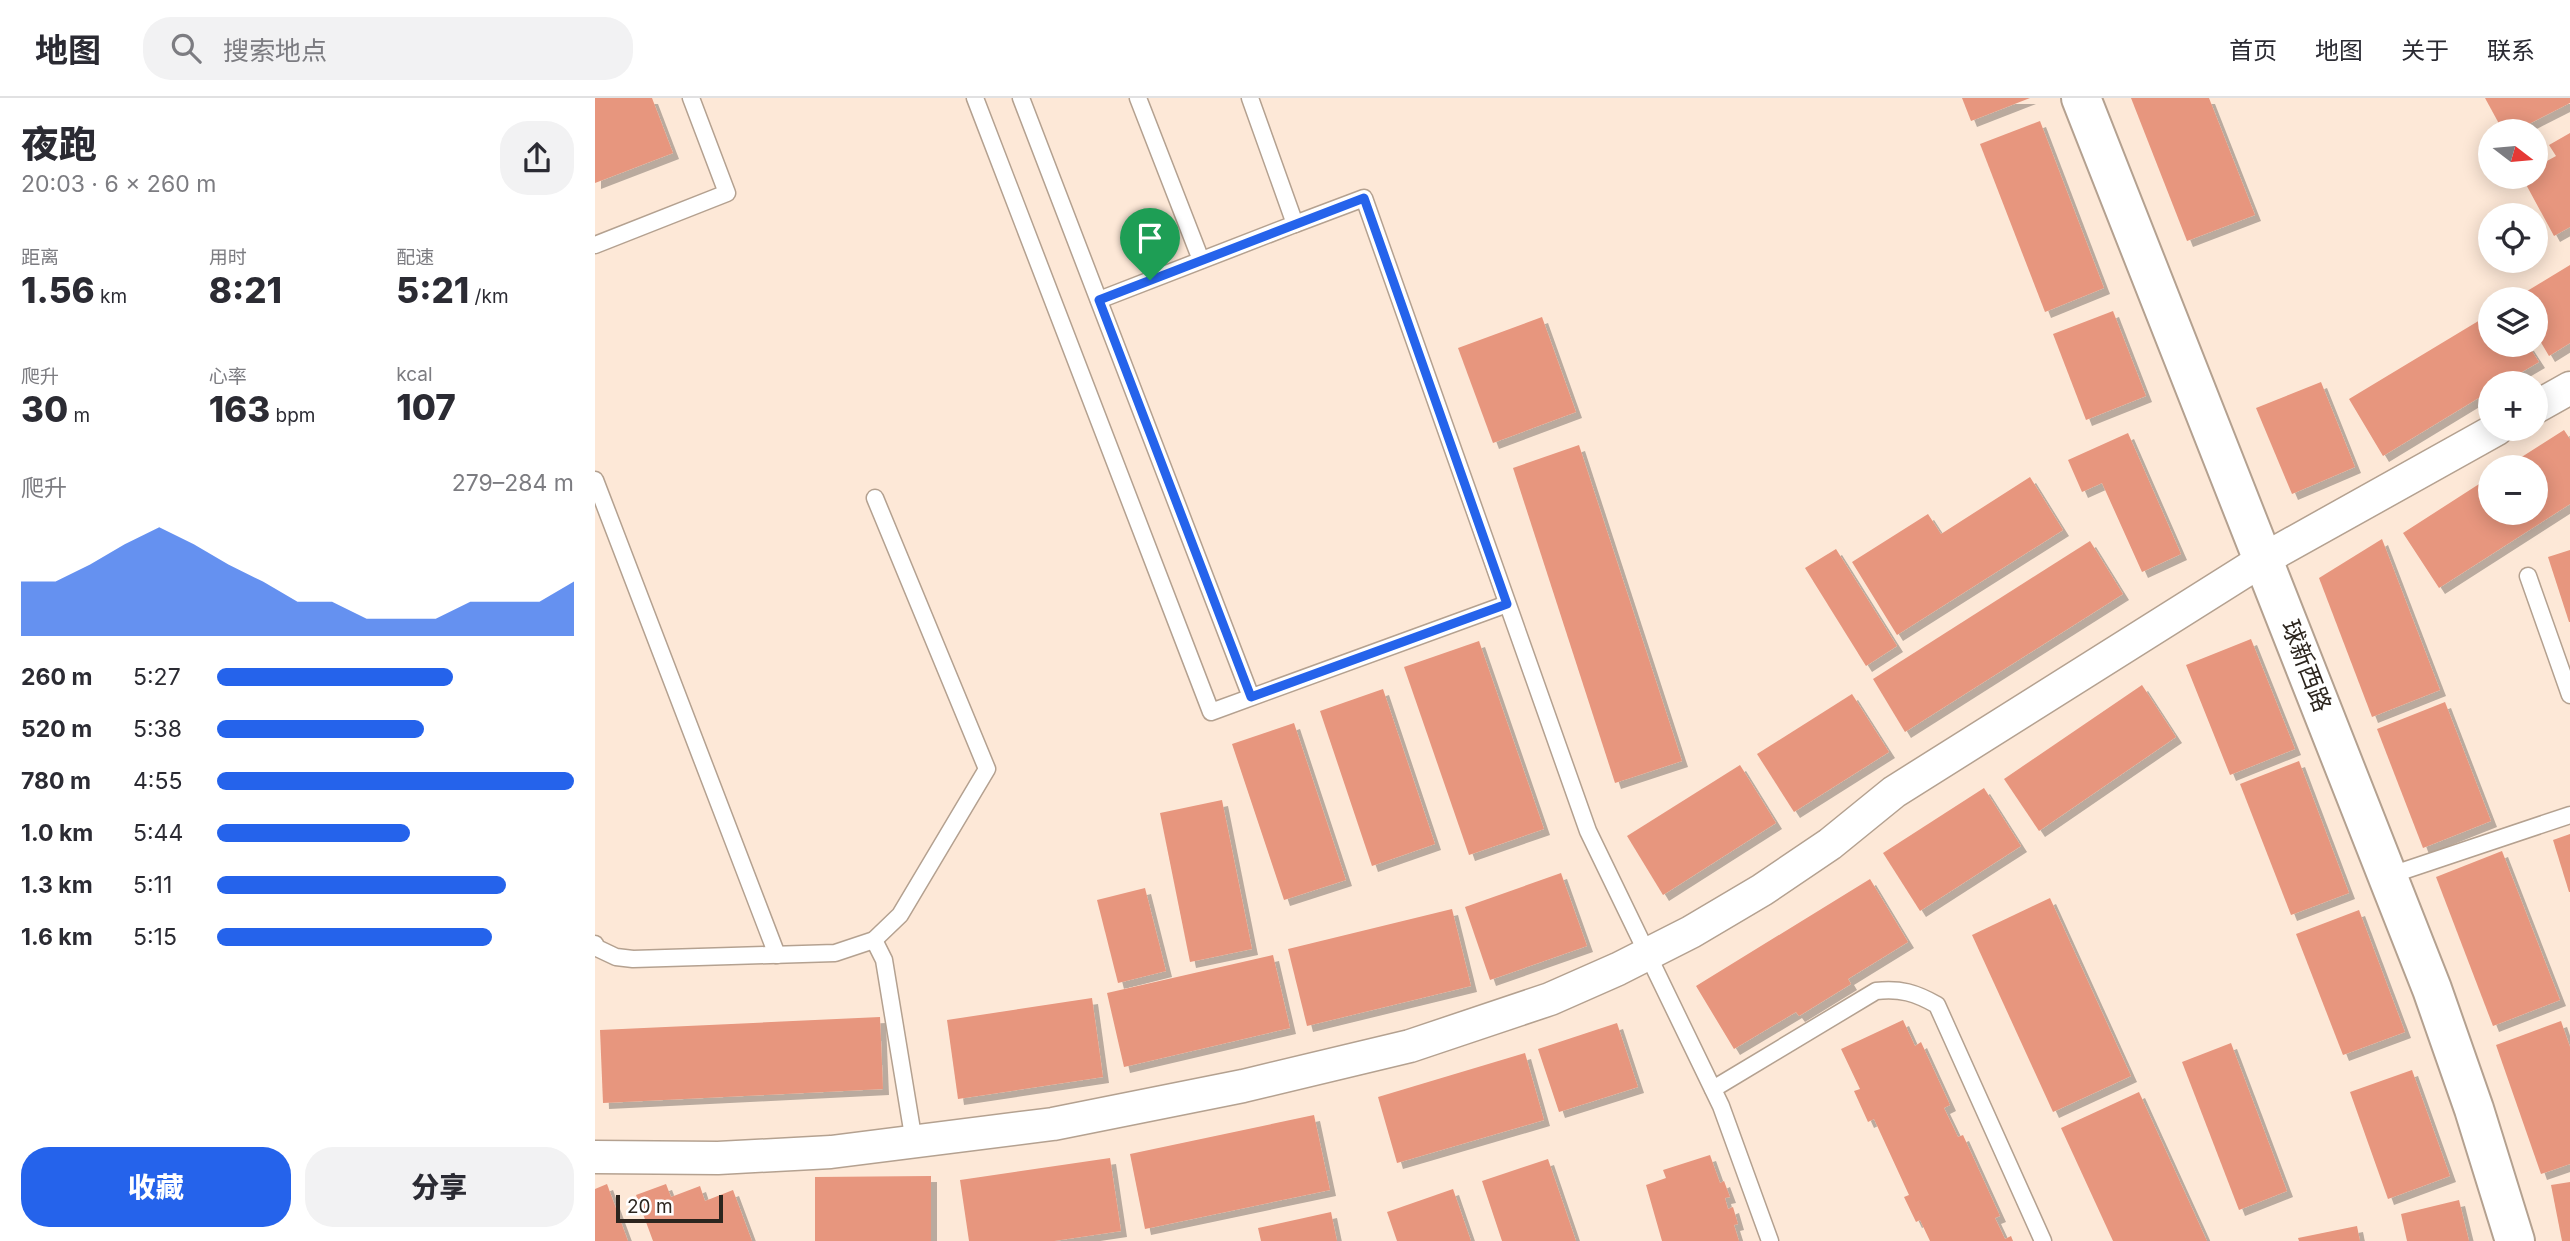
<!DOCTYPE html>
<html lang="zh">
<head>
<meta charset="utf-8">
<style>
	:root { --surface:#fff; --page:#f2f2f3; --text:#2b2b33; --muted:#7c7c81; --line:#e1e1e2; --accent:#2563eb }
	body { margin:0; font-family:Inter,"Noto Sans SC",sans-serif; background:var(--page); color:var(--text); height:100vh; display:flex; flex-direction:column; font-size:26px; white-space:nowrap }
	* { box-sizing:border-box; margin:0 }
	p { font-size:23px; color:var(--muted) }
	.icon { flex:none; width:38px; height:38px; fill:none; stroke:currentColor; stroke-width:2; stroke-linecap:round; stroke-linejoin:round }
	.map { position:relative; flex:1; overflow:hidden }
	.details { display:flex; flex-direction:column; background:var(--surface); width:595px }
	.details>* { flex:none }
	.needle { width:46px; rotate:106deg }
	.fabs { position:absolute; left:1883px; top:21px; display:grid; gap:14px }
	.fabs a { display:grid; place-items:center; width:70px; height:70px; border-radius:50%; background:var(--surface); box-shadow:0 4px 18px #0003; font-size:35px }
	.scale { position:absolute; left:21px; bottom:18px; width:107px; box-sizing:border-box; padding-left:7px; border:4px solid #2c251e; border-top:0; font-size:19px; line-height:24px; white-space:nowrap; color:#2c251e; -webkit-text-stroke:5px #fff; paint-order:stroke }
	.pin { position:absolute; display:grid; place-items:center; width:60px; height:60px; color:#fff; margin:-72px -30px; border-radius:50% 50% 50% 0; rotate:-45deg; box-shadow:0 0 7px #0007 }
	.pin .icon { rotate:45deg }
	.round { display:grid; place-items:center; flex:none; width:74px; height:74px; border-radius:28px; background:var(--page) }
	.summary { display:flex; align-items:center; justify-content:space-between; height:119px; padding:0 21px }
	h1 { font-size:38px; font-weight:800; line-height:52px }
	.figures { display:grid; grid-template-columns:repeat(3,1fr); gap:10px; height:119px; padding:7px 21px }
	.figures div { display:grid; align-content:center }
	.figures b { font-size:35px; font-weight:800 }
	.figures small { font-size:19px; font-weight:400 }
	.figures p { font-size:19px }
	.chart { height:196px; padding:14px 21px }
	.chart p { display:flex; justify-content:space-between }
	.chart svg { width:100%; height:126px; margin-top:7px; fill:var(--accent); opacity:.7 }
	.button { display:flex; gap:14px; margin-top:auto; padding:14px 21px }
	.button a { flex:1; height:80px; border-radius:28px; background:var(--accent); color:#fff; font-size:28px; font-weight:800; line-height:80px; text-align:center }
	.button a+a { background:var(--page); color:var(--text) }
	ul { padding:0 21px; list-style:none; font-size:23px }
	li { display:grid; grid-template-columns:112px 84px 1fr; align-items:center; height:52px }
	li i { height:18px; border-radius:9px; background:var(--accent) }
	header { display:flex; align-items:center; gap:42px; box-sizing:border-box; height:98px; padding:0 35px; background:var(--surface); border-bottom:2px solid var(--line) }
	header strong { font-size:33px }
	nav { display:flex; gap:38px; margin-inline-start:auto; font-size:24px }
	.search { width:490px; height:63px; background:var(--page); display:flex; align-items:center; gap:18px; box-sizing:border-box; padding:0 24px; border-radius:28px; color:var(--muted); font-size:26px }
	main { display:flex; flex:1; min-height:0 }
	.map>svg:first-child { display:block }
	.building { fill:#e7967e; filter:url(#shadow) }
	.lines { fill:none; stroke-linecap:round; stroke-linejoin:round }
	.lane-casing { stroke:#b4a190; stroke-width:19 }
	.street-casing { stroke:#b4a190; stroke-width:35 }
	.secondary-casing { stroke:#b4a190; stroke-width:42 }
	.lane { stroke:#fff; stroke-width:16 }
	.street { stroke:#fff; stroke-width:32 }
	.secondary { stroke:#fff; stroke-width:38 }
	.route-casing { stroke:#fff; stroke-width:14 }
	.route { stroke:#2563eb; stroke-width:9 }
	.labels { text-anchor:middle; stroke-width:5; stroke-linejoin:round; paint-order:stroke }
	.street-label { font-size:24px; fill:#2c251e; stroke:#fff }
</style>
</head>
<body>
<header>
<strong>地图</strong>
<div class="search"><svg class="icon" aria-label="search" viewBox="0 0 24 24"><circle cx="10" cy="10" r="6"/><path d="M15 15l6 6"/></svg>搜索地点</div>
<nav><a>首页</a><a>地图</a><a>关于</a><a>联系</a></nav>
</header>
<main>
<section class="details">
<div class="summary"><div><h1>夜跑</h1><p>20:03 · 6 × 260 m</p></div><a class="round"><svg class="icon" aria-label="share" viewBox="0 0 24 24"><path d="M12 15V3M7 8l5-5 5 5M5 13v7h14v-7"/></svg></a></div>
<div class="figures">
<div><p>距离</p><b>1.56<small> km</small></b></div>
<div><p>用时</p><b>8:21</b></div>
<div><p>配速</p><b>5:21<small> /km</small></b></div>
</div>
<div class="figures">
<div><p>爬升</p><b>30<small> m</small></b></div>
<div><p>心率</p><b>163<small> bpm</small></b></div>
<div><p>kcal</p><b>107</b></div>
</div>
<div class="chart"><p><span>爬升</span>279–284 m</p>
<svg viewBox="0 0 160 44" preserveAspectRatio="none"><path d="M0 44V25L10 25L20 19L30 12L40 6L50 12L60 19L70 25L80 32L90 32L100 38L110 38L120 38L130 32L140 32L150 32L160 25V44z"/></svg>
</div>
<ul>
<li><b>260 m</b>5:27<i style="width:66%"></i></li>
<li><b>520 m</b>5:38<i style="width:58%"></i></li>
<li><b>780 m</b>4:55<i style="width:100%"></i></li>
<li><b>1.0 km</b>5:44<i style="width:54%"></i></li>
<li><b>1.3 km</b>5:11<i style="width:81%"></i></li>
<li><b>1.6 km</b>5:15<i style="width:77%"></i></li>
</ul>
<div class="button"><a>收藏</a><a>分享</a></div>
</section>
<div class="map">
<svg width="1975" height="1143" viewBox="0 0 1975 1143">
	<defs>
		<filter id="shadow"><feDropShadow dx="6" dy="6" stdDeviation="0" flood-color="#0004"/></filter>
	</defs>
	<rect width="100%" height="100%" fill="#fde8d7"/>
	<g class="building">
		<polygon points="0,0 57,0 78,55 0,85"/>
		<polygon points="1367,0 1435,0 1376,23"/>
		<polygon points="1536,0 1614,0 1660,117 1592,143"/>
		<polygon points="1890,0 1975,0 1975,5 1920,33 1908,33"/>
		<polygon points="1445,23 1509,190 1450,214 1385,46"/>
		<polygon points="1975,35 1975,129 1959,138 1927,79 1941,79 1941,69 1961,58 1954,47"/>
		<polygon points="1975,167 1975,245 1954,258 1941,236 1941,201 1919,201"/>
		<polygon points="1518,213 1551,298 1491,322 1458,236"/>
		<polygon points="1895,216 1895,247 1933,247 1944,264 1908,285 1895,285 1895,293 1788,358 1754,301"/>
		<polygon points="947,219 981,314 898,345 863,250"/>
		<polygon points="1726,284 1760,369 1697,396 1661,310"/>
		<polygon points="1969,332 1975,341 1975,406 1844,490 1808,435 1895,379 1895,415 1941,415 1941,369 1911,369"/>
		<polygon points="1533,335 1586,456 1547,474 1507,385 1487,394 1473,362"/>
		<polygon points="984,347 1087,663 1020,685 918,370"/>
		<polygon points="1435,379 1468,432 1302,537 1257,464 1333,416 1346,436"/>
		<polygon points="1787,441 1845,592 1777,619 1724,480"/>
		<polygon points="1495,443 1528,496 1310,634 1278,581"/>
		<polygon points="1241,451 1302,548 1271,568 1210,470"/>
		<polygon points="1975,452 1975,524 1974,524 1953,459"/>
		<polygon points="1656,541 1700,651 1635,677 1591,567"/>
		<polygon points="884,543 949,731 874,757 809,569"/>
		<polygon points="1547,587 1581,639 1444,733 1409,681"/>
		<polygon points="788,591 840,746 777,768 725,613"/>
		<polygon points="1257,596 1294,654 1199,714 1162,656"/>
		<polygon points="1850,604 1896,723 1828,750 1782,631"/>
		<polygon points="699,625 751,782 689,802 637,646"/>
		<polygon points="1704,663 1754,795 1696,817 1645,686"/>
		<polygon points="1145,667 1181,725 1068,797 1032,738"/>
		<polygon points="1389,690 1426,748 1325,813 1288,755"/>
		<polygon points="627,702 657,851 595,864 565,715"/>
		<polygon points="1975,736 1975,794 1974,794 1958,742"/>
		<polygon points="1907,753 1965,902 1898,928 1841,779"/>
		<polygon points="966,775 992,848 895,882 870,809"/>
		<polygon points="1275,781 1313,844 1253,881 1256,886 1204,918 1201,914 1139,951 1101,888"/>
		<polygon points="550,790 571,873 523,885 502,802"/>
		<polygon points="1455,800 1536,978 1458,1014 1377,837"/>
		<polygon points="857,811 876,888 712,928 693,851"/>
		<polygon points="1764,812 1810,934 1748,957 1701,836"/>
		<polygon points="678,857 695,930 529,969 512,895"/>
		<polygon points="497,900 508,979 363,1001 352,922"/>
		<polygon points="285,919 288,991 8,1005 5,932"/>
		<polygon points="1308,922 1320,948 1326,944 1355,1007 1349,1010 1363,1039 1368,1037 1405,1118 1400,1120 1410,1141 1416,1138 1418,1143 1335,1143 1325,1122 1321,1124 1309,1099 1314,1097 1279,1021 1273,1024 1259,993 1265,991 1246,951"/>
		<polygon points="1966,923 1975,949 1975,1066 1946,1076 1901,947"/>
		<polygon points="1022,925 1043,989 964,1014 943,951"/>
		<polygon points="1636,945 1692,1093 1644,1112 1587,964"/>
		<polygon points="930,955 949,1022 802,1065 783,999"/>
		<polygon points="1817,972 1855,1078 1793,1101 1755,994"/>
		<polygon points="1544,994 1612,1143 1518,1143 1466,1030"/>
		<polygon points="719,1017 735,1092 550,1131 535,1056"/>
		<polygon points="1115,1057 1125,1085 1129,1083 1135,1099 1130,1100 1133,1111 1138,1109 1143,1126 1139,1127 1144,1143 1067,1143 1051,1087 1071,1080 1068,1072"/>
		<polygon points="515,1060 526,1133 459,1143 374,1143 365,1082"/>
		<polygon points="953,1061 981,1143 907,1143 887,1083"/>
		<polygon points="336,1078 336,1143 220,1143 220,1079"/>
		<polygon points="1975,1084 1975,1143 1967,1143 1956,1087"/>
		<polygon points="12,1086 33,1143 0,1143 0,1091"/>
		<polygon points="71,1086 76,1099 105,1088 110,1103 138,1092 157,1143 58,1143 41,1097"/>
		<polygon points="858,1091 876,1143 802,1143 792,1114"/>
		<polygon points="1864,1102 1874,1143 1812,1143 1806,1116"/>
		<polygon points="736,1114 742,1143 666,1143 663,1130"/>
		<polygon points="1762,1128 1765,1143 1704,1143 1703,1140"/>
	</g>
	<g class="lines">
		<defs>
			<g id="lane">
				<polyline points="380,0 616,614 912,506"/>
				<polyline points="426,0 656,599"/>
				<polyline points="543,0 606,162"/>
				<polyline points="655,0 700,126 769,100 993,733 1126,1008 1175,1143"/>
				<polyline points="0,147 132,95 96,0"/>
				<polyline points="504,202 700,126"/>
				<polyline points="0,382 182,857"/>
				<polyline points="1933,478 1975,597"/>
				<polyline points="1793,778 1975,717"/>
				<polyline points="279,842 289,862 319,1044"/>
				<polyline points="0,846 2,850 21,859 38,861 240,855 279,842 305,817 392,671 280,400"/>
				<path d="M 1118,991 L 1281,893 C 1305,890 1321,895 1342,907 L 1448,1143"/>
			</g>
			<g id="street">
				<polyline points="1941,309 1975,290"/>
				<polyline points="0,1059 123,1060 236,1054 458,1026 648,988 815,948 955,901 1023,871 1096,834 1167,792 1235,746 1299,694 1669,461 1902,331"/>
			</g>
			<polyline id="secondary" points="1486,0 1837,891 1879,1011 1920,1143"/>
		</defs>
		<use href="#lane" class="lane-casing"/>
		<use href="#street" class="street-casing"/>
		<use href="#secondary" class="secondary-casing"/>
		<use href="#lane" class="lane"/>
		<use href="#street" class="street"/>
		<use href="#secondary" class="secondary"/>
	</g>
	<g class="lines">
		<defs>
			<polygon id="route" points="769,100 912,506 656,599 504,202"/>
		</defs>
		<use href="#route" class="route-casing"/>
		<use href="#route" class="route"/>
	</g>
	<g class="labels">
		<g class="street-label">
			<text transform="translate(1711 568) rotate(69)" y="8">球新西路</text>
		</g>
	</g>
</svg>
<div class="fabs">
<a><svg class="needle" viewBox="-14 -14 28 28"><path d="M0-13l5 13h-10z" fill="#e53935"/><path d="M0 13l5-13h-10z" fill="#7c7c81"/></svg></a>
<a><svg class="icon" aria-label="locate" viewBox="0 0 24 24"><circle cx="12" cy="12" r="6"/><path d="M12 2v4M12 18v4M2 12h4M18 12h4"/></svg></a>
<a><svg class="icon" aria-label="layers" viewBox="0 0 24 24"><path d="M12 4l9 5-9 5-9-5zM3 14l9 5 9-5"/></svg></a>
<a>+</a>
<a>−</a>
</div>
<div class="scale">20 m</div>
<div class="pin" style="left:555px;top:182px;background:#1e9e55"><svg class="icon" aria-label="arrive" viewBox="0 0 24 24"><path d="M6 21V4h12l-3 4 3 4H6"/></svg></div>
</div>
</main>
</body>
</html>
